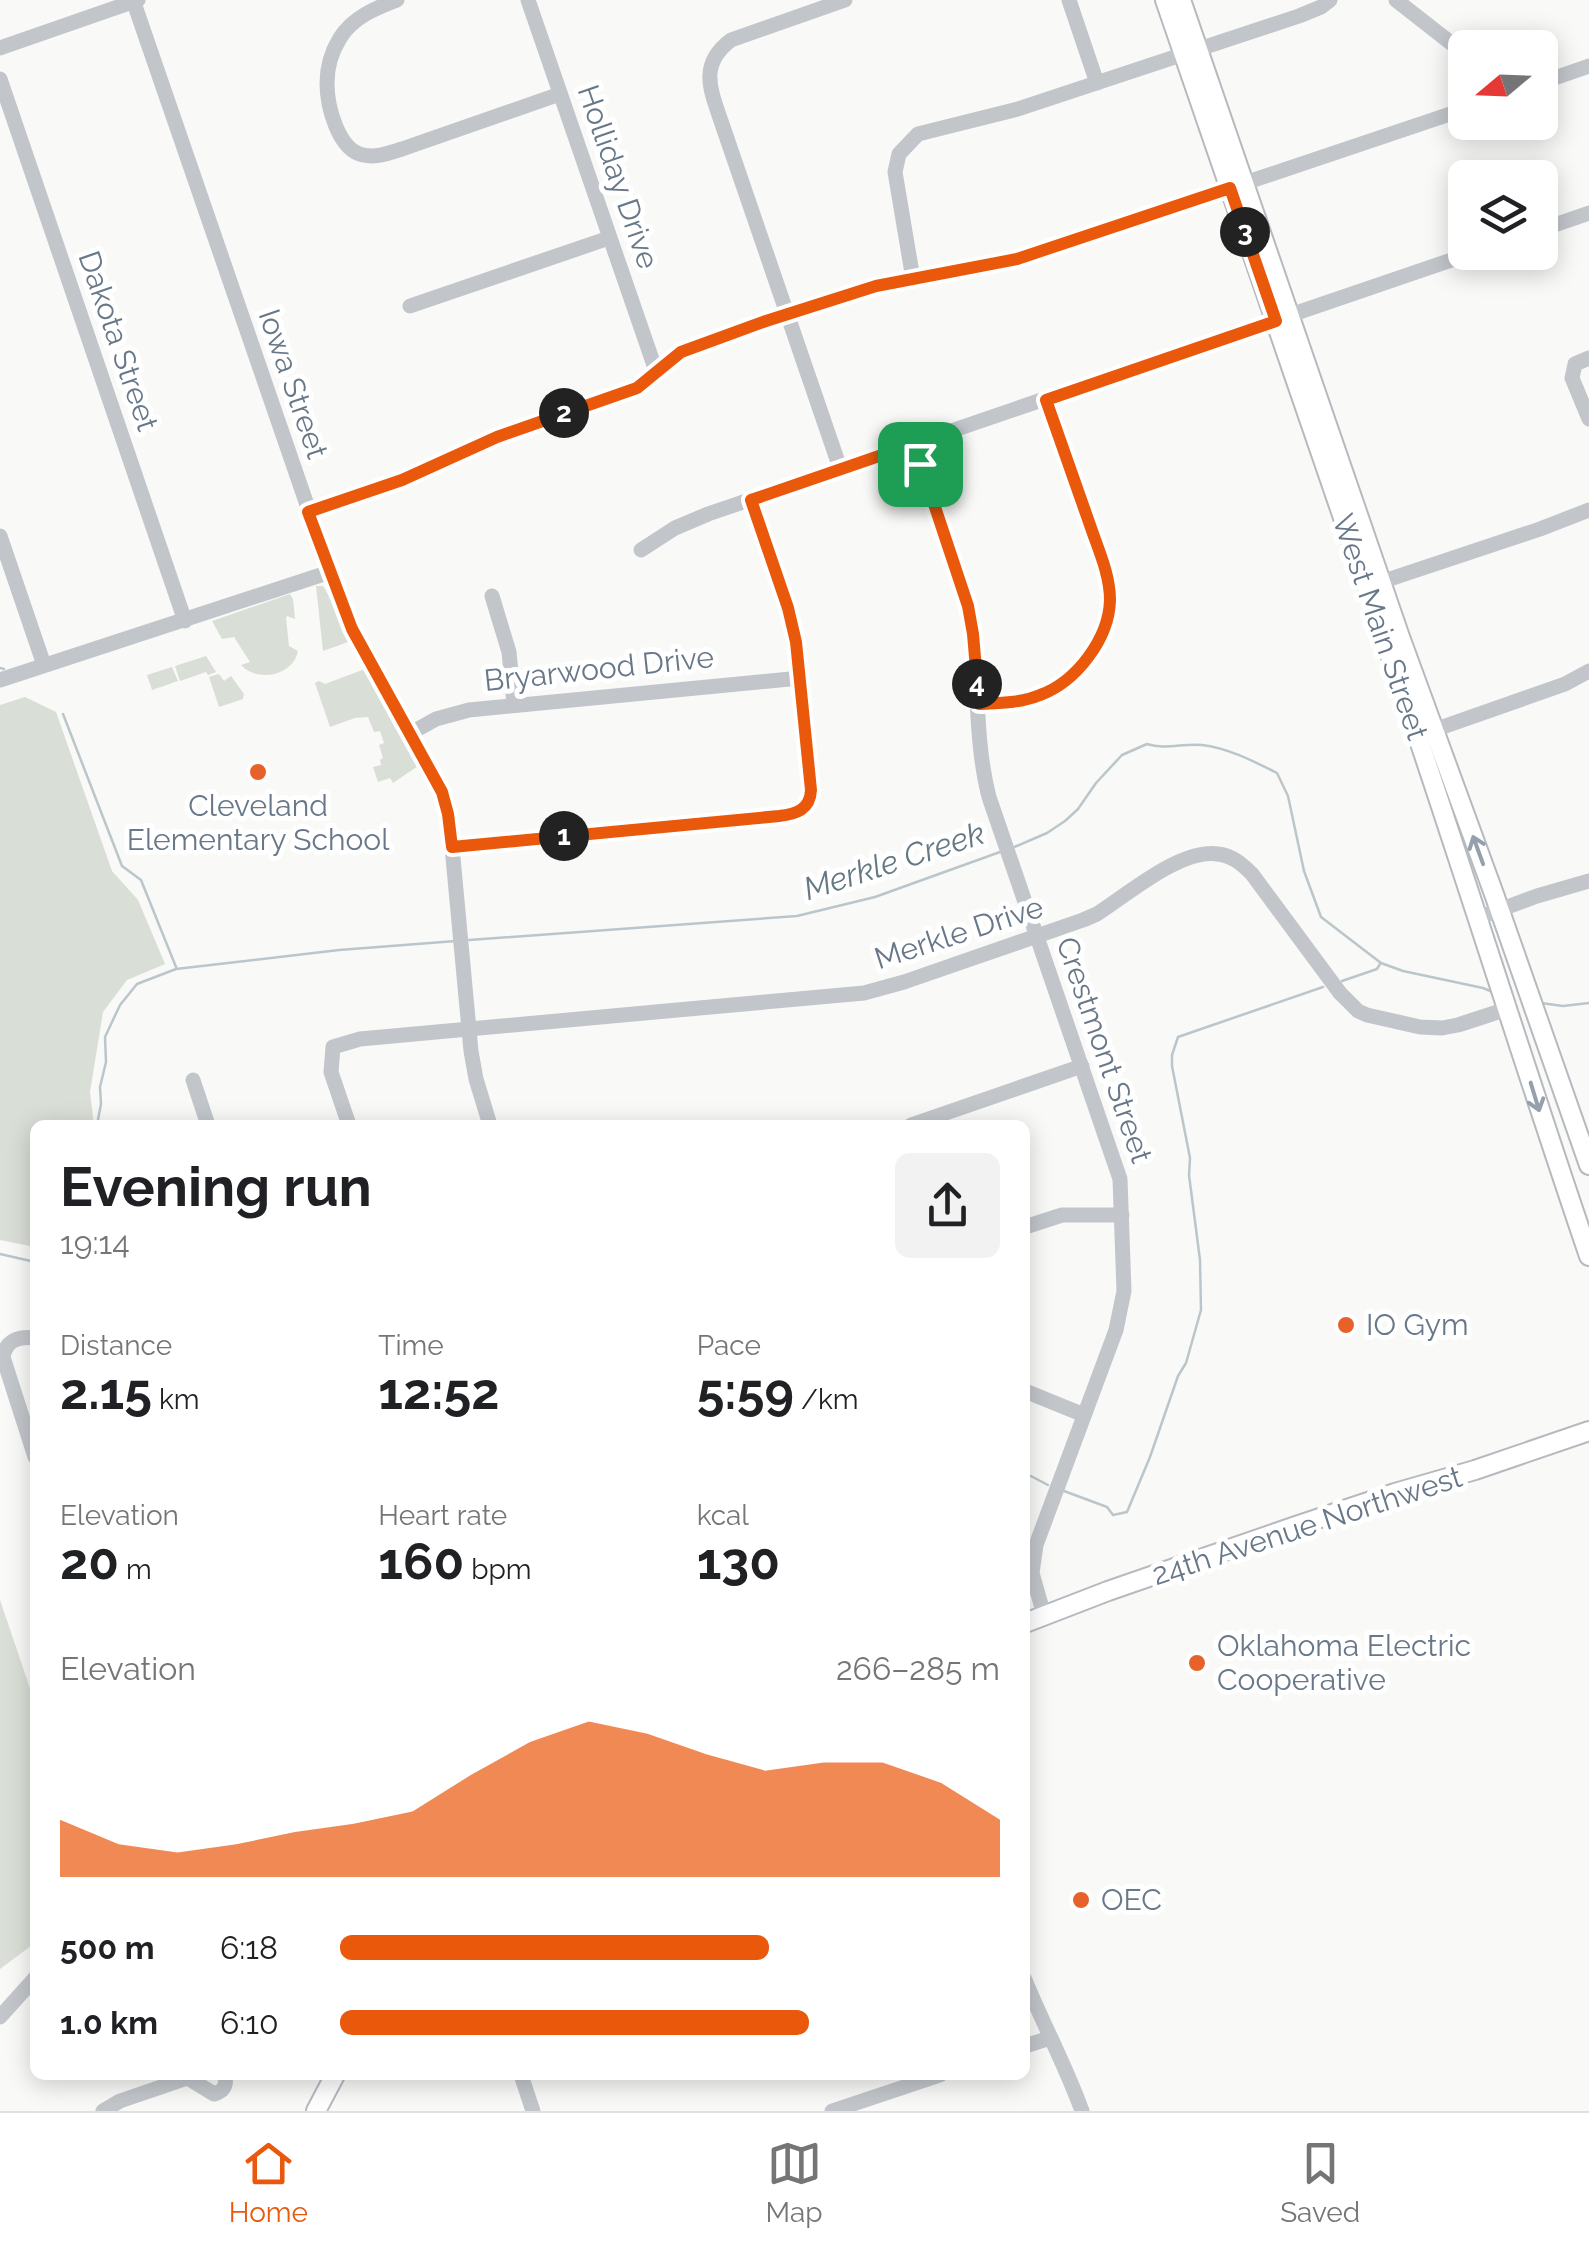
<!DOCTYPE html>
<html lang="en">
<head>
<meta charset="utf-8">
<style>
	:root { --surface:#fff; --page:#f2f2f2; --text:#202124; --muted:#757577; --line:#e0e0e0; --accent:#ea580c }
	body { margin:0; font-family:Raleway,sans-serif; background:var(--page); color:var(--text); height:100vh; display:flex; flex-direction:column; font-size:38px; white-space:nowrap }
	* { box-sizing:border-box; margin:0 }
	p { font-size:32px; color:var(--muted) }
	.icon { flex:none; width:55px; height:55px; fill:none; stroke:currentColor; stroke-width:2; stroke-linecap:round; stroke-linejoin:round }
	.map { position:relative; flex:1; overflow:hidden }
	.sheet { position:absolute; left:30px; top:1120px; width:1000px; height:960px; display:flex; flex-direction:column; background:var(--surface); border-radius:15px; box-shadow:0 5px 25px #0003 }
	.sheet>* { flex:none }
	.needle { width:65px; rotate:251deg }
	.buttons { position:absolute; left:1448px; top:30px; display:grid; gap:20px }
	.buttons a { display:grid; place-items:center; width:110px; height:110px; border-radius:15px; background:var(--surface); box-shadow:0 5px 25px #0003; font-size:50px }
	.pin { position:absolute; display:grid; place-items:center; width:85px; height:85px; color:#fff; margin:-42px; border-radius:20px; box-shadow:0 5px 15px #0006 }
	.km { position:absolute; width:50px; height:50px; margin:-25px; border-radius:50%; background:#222; color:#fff; font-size:28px; line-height:50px; text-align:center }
	.round { display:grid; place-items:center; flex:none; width:105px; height:105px; border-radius:15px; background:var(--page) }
	.headline { display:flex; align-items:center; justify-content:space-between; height:170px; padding:0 30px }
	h1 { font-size:55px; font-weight:700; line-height:75px }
	.figures { display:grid; grid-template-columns:repeat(3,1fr); gap:15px; height:170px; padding:10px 30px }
	.figures div { display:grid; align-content:center }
	.figures b { font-size:50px; font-weight:700 }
	.figures small { font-size:28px; font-weight:400 }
	.figures p { font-size:28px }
	.chart { height:280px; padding:20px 30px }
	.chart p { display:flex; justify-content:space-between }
	.chart svg { width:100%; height:180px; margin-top:10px; fill:var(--accent); opacity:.7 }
	ul { padding:0 30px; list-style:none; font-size:32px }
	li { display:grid; grid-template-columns:160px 120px 1fr; align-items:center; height:75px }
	li i { height:25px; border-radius:12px; background:var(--accent) }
	.menu { display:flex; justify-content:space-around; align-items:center; height:140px; border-top:2px solid var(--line); background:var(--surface); font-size:28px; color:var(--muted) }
	.menu a { display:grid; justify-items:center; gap:5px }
	.menu .on { color:var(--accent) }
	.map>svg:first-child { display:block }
	.green { fill:#d9ded6 }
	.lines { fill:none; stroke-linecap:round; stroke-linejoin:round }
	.stream { stroke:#bbc6cb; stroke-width:2.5 }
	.major-casing { stroke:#b6babf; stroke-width:22 }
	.minor { stroke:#c2c6cb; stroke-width:15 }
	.major { stroke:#fff; stroke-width:18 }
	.oneway { stroke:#95a0ac }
	.route-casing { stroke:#fff; stroke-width:20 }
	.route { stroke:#ea580c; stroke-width:12 }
	.poi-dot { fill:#e6622a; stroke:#fff; stroke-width:4 }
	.labels { text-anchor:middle; stroke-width:10; stroke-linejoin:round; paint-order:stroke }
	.street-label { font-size:30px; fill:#687888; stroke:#fff }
	.poi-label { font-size:30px; fill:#687888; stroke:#fff; text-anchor:start }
	.water-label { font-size:32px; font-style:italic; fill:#647983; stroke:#fff }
</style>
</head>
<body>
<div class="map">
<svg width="1589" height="2111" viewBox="0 0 1589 2111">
	<rect width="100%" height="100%" fill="#f9f9f7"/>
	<g class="green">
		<path d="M 316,586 L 323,586 C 331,597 341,628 348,642 L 323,651 Z"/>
		<path d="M 290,594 L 293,599 L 295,619 L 287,616 L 286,618 L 289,646 L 298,651 C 293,676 257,683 241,665 L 250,662 L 234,637 L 222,639 L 212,621 Z"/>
		<polygon points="206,656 216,672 208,675 206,672 180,681 175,666"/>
		<polygon points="172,667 178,681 152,690 147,675"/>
		<polygon points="365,669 418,766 393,783 390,778 378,782 373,767 381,765 380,760 383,758 379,745 384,743 380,731 374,732 368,717 355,718 330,727 315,683 319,681 325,684"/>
		<polygon points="219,674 224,681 231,676 244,694 243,699 219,707 209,677"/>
		<polygon points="25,697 56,712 112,871 138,900 165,964 127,980 103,1012 90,1092 94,1125 35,1125 35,1247 0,1240 0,705"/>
		<polygon points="0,1600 35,1703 35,1943 0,1969"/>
	</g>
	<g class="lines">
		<g class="stream">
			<polyline points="0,668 4,669"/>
			<polyline points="63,714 122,866 141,880 176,967"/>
			<path d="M 1012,848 L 1047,833 L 1065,821 L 1078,809 L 1096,783 L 1122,755 L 1147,744 C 1164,750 1184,743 1202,745 C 1228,748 1253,761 1277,773 L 1288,796 L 1304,871 L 1321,917 L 1381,963 L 1403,971 L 1483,988 L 1495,993"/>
			<polyline points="469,940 797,916 875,897 1000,852"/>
			<polyline points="1342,981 1377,969 1380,964"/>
			<polyline points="1541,1003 1563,1006 1589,1003"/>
			<polyline points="97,1125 101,1104 100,1087 106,1062 105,1037 120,1005 137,984 176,969 339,950 456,941"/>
			<polyline points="0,1254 35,1262"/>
			<polyline points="1025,1473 1048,1485"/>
			<polyline points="1064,1491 1107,1507 1113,1515 1127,1512 1150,1457 1178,1376 1186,1363 1201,1310 1200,1260 1189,1175 1190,1158 1172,1066 1172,1055 1178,1037 1323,987"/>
		</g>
		<defs>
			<g id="major">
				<path d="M 1165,0 C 1240,223 1319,444 1394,666 C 1461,862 1522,1060 1589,1256"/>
				<polyline points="1181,0 1400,637 1494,894 1589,1165"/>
				<polyline points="1025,1623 1108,1591 1296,1526 1395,1493 1475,1470 1589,1431"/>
				<polyline points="316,2111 335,2075"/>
			</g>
		</defs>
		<use href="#major" class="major-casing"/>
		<g class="minor">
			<polyline points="133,0 345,615 432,775 446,806 452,847 471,1051 476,1079 490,1125"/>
			<path d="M 397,0 C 376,8 353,17 340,38 C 332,51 327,67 327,83 C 327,106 338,150 363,155 C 376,158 389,153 402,149 L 560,94"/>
			<polyline points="528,0 656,371"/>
			<polyline points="1069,0 1097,83"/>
			<polyline points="1396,0 1465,54"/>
			<polyline points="0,48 138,0"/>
			<polyline points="0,79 185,621"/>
			<polyline points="1540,83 1589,66"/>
			<polyline points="1540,230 1589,213"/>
			<polyline points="913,279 895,172 899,154 918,134 1018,109 1299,16 1321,7 1330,0"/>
			<polyline points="410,306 609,238"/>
			<polyline points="1589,358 1575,364 1572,378 1589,419"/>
			<path d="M 913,443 L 969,607 C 980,669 973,735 989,797 L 1120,1179 L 1124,1291 L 1116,1330 L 1036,1545 L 1032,1573 L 1044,1615"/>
			<path d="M 840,468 L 721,121 C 710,89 699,64 731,40 L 845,0"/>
			<polyline points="308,512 402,480 497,437 637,388 668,361 695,347 875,286 1017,259 1043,251 1465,109"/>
			<polyline points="0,536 44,665"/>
			<polyline points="641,550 675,528 708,514 1475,252"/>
			<polyline points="1381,582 1540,529 1589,510"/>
			<polyline points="492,596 509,652 514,704"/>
			<polyline points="0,680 330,572"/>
			<path d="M 979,704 C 999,703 1021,703 1040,695 C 1076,682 1110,639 1110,600 C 1110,574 1098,549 1090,525 C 1075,483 1061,442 1046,400"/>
			<polyline points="1434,730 1565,684 1589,671"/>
			<polyline points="409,734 436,719 469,710 800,678"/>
			<path d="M 452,847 L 779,816 C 796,814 810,810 811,790 L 796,641 L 787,608 L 751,500"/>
			<polyline points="1478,918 1537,896 1589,881"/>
			<polyline points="193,1080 208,1125"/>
			<path d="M 349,1125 L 331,1072 L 333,1047 L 360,1039 L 864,993 L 904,982 L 1083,920 L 1097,914 C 1127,895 1181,848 1218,854 C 1233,856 1242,864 1252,874 L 1340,993 L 1358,1011 L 1367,1015 L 1420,1027 L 1442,1028 L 1458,1025 L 1507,1009"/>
			<polyline points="911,1125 1082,1066"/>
			<polyline points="1025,1227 1062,1215 1122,1215"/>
			<path d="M 35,1338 C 19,1336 6,1340 3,1357 L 35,1457"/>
			<polyline points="1025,1391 1084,1415"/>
			<path d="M 1025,1980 C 1043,2024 1066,2066 1082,2111"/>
			<polyline points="0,2017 35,1978"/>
			<polyline points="1025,2046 1050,2038"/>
			<polyline points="521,2075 533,2111"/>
			<path d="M 188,2078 L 214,2094 C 224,2091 227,2086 225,2075"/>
			<polyline points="103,2111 120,2101 196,2075"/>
			<polyline points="832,2111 940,2075"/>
		</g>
		<use href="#major" class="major"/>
	</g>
	<defs><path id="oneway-shaft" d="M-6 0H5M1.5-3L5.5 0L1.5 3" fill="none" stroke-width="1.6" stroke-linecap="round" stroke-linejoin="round" transform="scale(2.5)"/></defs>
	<g class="oneway">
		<use href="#oneway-shaft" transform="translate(1478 850) rotate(-110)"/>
		<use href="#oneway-shaft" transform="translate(1535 1097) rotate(73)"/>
	</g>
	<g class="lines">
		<defs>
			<path id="route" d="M 1230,188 L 1276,321 L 1046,400 C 1061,442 1075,483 1090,525 C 1098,549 1110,574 1110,600 C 1109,639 1076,682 1040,695 C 1021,703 999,703 979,704 L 973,634 L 968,606 L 914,444 L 751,500 L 788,608 L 796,642 L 811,790 C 810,810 796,814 779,816 L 452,847 L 448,814 L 442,792 L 352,629 L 308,512 L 402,480 L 497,437 L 637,388 L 681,352 L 766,321 L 876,286 L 1017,259 Z"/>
		</defs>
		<use href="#route" class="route-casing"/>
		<use href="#route" class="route"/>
	</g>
	<g class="poi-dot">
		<circle cx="258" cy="772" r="10"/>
		<circle cx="1346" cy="1325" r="10"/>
		<circle cx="1197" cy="1663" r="10"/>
		<circle cx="1081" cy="1900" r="10"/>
	</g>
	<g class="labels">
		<g class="street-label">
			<text transform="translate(618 177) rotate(71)" y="10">Holliday Drive</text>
			<text transform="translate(118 341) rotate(71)" y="10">Dakota Street</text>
			<text transform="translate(293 384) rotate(71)" y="10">Iowa Street</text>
			<text transform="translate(1380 627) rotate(71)" y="10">West Main Street</text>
			<text transform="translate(599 669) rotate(-6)" y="10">Bryarwood Drive</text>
			<text transform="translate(959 933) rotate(-18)" y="10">Merkle Drive</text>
			<text transform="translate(1104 1050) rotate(71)" y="10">Crestmont Street</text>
			<text transform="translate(1307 1526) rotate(-18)" y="10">24th Avenue Northwest</text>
		</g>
		<g class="poi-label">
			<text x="258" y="816" text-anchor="middle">Cleveland<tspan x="258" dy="34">Elementary School</tspan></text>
			<text x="1366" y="1335">IO Gym</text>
			<text x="1217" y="1656">Oklahoma Electric<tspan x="1217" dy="34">Cooperative</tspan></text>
			<text x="1101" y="1910">OEC</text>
		</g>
		<g class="water-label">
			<text transform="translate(894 861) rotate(-18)" y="11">Merkle Creek</text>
		</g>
	</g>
</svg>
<div class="buttons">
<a><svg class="needle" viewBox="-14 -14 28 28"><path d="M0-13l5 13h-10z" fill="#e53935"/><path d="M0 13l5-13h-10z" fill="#757577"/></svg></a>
<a><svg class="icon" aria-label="layers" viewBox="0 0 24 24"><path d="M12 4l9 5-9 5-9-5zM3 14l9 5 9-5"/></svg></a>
</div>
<div class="pin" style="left:920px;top:464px;background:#1e9e55"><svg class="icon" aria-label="arrive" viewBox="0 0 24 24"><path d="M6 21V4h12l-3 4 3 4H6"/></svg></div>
<b class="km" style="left:564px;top:836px">1</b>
<b class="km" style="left:564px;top:413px">2</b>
<b class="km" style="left:1245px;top:232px">3</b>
<b class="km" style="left:977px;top:684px">4</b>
<section class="sheet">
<div class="headline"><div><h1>Evening run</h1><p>19:14</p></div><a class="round"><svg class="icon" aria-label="share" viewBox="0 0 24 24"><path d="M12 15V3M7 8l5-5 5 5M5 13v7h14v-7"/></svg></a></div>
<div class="figures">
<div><p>Distance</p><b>2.15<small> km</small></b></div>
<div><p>Time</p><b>12:52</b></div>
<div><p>Pace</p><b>5:59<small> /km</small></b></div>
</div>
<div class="figures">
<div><p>Elevation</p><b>20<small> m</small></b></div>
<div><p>Heart rate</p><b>160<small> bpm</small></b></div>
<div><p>kcal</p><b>130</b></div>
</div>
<div class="chart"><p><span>Elevation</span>266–285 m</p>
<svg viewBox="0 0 160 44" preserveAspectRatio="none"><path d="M0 44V30L10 36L20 38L30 36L40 33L50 31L60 28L70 19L80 11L90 6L100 9L110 14L120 18L130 16L140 16L150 21L160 30V44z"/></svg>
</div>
<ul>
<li><b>500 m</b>6:18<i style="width:65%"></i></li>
<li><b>1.0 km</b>6:10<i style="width:71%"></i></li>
</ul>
</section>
</div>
<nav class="menu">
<a class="on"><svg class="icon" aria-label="home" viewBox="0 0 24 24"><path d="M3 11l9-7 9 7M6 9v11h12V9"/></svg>Home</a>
<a><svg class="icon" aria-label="map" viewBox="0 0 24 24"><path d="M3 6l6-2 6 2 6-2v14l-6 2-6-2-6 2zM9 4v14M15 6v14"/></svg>Map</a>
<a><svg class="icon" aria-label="saved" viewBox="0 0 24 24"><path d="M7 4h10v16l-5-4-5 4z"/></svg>Saved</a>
</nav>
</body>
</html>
